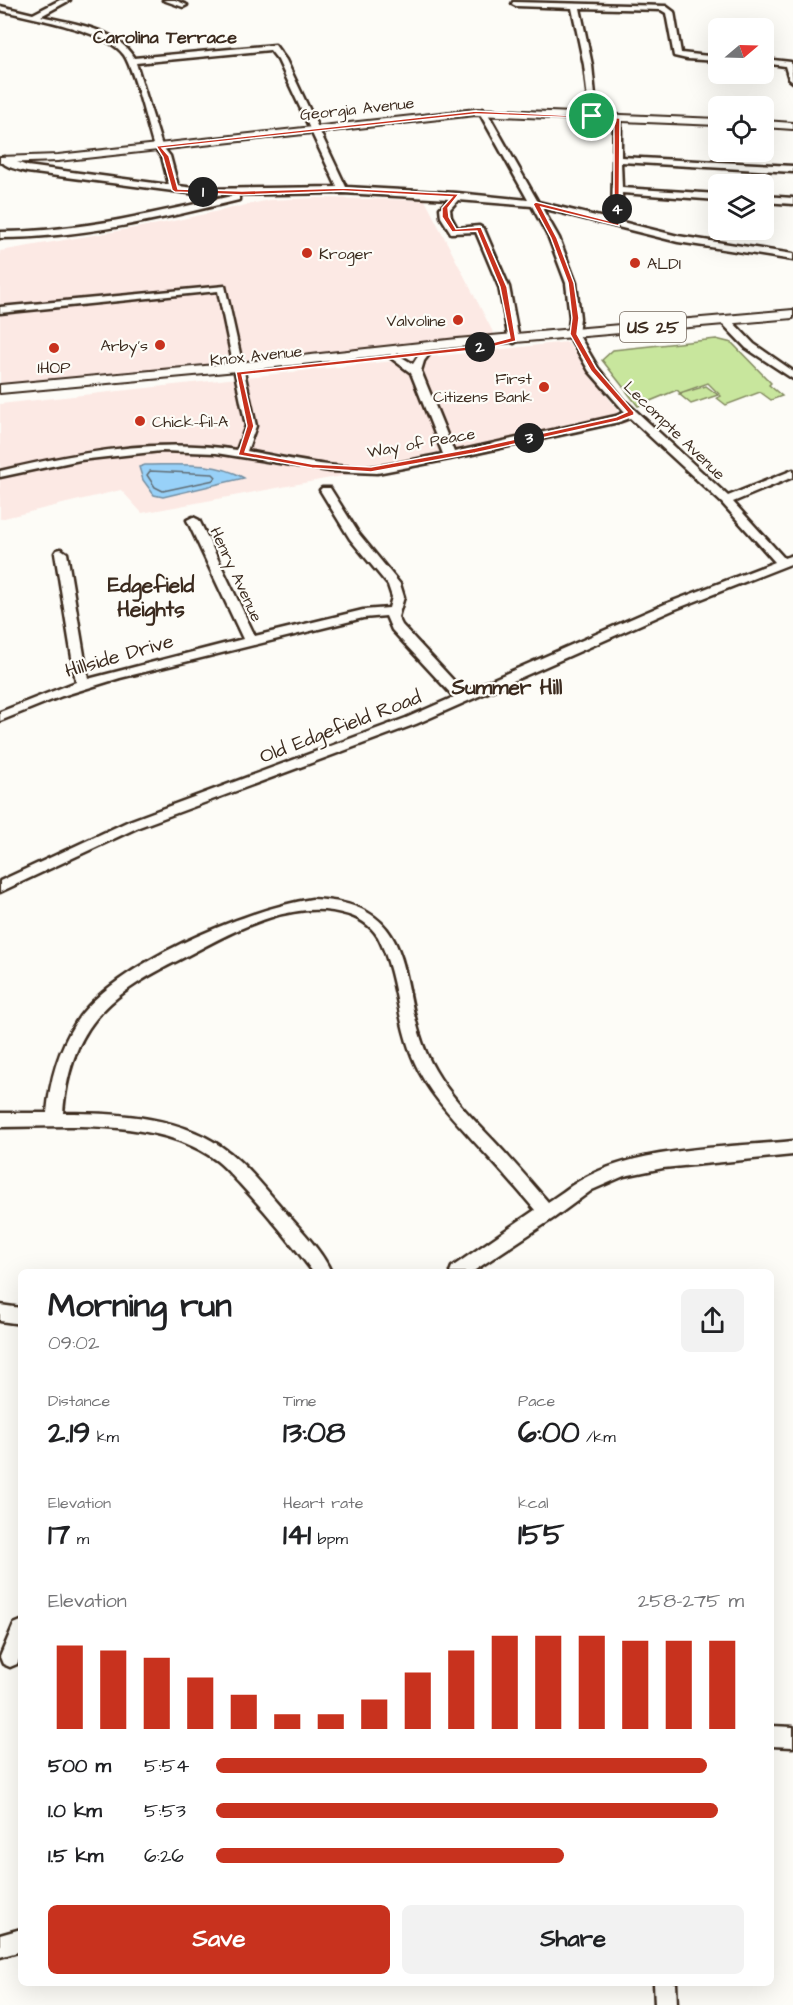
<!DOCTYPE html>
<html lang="en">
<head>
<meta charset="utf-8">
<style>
	:root { --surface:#fff; --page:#f2f2f2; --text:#202124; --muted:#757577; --accent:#c8321e }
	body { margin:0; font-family:"Architects Daughter",sans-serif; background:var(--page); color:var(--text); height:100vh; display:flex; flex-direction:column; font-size:22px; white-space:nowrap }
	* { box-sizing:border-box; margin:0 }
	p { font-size:20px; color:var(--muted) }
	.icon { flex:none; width:33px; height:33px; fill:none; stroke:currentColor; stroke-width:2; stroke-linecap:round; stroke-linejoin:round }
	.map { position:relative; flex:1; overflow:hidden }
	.panel { position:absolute; left:18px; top:1269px; width:756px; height:717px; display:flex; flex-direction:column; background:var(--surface); border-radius:9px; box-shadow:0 6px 24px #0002 }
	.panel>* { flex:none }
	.needle { width:39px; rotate:71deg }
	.fabs { position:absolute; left:708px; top:18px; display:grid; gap:12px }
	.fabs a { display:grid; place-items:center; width:66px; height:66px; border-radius:9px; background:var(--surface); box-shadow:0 6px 24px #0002; font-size:30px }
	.pin { position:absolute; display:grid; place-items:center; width:51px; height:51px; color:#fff; margin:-26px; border:3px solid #fff; border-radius:50%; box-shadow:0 2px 6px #0007 }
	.km { position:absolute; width:30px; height:30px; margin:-15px; border-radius:50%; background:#222; color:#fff; font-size:16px; line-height:30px; text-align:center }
	.round { display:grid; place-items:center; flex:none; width:63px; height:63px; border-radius:9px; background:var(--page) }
	.head { display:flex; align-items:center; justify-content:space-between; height:102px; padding:0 30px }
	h1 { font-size:33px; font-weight:700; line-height:45px }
	.stats { display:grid; grid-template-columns:repeat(3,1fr); gap:9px; height:102px; padding:6px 30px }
	.stats div { display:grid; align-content:center }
	.stats b { font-size:30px; font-weight:700 }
	.stats small { font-size:16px; font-weight:400 }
	.stats p { font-size:16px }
	.chart { height:168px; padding:12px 30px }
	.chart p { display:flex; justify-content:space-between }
	.chart svg { width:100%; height:108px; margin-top:6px; stroke:var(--accent); stroke-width:6 }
	.button { display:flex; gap:12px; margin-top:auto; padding:12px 30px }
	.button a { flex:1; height:69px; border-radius:9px; background:var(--accent); color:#fff; font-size:24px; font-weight:700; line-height:69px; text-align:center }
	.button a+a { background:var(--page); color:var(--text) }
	ul { padding:0 30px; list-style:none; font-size:20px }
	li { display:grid; grid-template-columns:96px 72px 1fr; align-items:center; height:45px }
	li i { height:15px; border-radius:8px; background:var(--accent) }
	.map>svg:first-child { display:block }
	.built { fill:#fce9e4 }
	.green { fill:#c8e69d; stroke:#82885e; stroke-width:1.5 }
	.water { fill:#98d1f8; stroke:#738ea1; stroke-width:1.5 }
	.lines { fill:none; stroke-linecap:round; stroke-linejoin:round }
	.shore { stroke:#606d75; stroke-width:1.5 }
	.minor-casing { stroke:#3b2a1e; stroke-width:5 }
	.major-casing { stroke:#3b2a1e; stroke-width:4 }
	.minor { fill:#fdfcf7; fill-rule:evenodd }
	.major { fill:#fdfcf7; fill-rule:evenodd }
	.route { fill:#c8321e; stroke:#fff; stroke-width:1.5; fill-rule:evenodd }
	.poi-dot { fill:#c8321e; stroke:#fdfcf7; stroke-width:2 }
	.labels { text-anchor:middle; stroke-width:4.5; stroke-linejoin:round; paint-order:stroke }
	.far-street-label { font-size:16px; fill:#3b2a1e; stroke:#fdfcf7 }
	.far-poi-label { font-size:16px; fill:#3b2a1e; stroke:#fdfcf7; text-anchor:start }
	.far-neighbourhood-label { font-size:18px; font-weight:bold; fill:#3b2a1e; stroke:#fdfcf7 }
	.shield { fill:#fdfcf7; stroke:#75695f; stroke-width:1.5 }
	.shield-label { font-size:18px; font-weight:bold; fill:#3b2a1e }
	.street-label { font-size:20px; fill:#3b2a1e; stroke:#fdfcf7 }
	.neighbourhood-label { font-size:21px; font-weight:bold; fill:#3b2a1e; stroke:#fdfcf7 }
</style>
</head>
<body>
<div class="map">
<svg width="793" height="2005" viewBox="0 0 793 2005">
	<rect width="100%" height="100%" fill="#fdfcf7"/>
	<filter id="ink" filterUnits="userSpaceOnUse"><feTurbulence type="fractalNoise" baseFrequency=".0167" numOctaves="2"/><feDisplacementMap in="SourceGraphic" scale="12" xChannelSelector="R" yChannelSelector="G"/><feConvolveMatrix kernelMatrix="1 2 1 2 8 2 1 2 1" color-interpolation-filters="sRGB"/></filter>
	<g filter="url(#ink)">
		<g class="built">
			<polygon points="316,198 425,200 495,336 0,384 0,251 164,223 269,200"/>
			<polygon points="567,342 627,423 142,513 121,490 0,519 0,404"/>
		</g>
		<g class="green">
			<polygon points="716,339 732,343 771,383 769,385 782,396 771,400 760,392 726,405 717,398 721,396 708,383 680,393 677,390 638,406 602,360 613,350"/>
			<polygon points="706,386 718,395 691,404 679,394"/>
		</g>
		<path class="water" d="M 145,465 C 177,465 216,461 244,478 L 163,497 L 154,495 L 143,480 L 139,467 Z"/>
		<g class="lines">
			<polygon class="shore" points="150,471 213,474 216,477 214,480 163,491 155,487 147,475"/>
			<defs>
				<g id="minor">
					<path d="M 60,0 L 70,0 L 41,16 C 73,24 115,27 134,58 L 275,45 L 286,60 L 346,187 L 457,193 L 528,200 L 479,112 L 483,109 L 487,112 L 538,202 L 612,220 L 614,116 L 621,118 L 621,157 L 793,166 L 793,172 L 621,162 L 622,188 L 718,194 L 718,200 L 622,193 L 622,222 L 678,236 L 793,254 L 793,260 L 678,242 L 542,208 L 559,238 L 576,283 L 580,318 L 578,334 L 598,368 L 624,400 L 728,496 L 793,470 L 793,477 L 733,502 L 784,558 L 793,555 L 793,563 L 673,610 L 416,724 L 139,827 L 0,892 L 0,881 L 129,821 L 406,718 L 454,697 L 392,630 L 386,616 L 363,618 L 120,678 L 62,696 L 0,721 L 0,712 L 76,682 L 55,553 L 57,550 L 61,549 L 67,553 L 88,679 L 243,639 L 187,520 L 193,517 L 199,520 L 255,636 L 363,610 L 389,608 L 392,597 L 388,585 L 350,539 L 320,490 L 322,488 L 330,488 L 359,534 L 400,584 L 404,597 L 398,617 L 402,625 L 464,692 L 665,604 L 775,562 L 722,503 L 630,418 L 619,422 L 450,459 L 377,473 L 330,471 L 216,453 L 161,451 L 80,460 L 0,477 L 0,471 C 79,452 156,438 237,450 L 246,426 L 218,291 L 0,313 L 0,307 L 225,286 L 256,426 L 247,451 C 288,458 329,469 371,467 C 395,465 420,458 443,454 L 411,373 L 391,358 L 391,354 L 395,353 L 413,364 L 422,350 L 431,352 L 424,361 L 421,371 L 454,452 L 616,416 L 625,412 L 589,371 L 568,334 L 570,318 L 566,283 L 549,238 L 532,206 L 458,200 L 450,209 L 451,217 L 457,228 L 479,226 L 484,229 L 509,287 L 519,340 L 514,343 L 509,340 L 499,287 L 476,232 L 451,233 L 441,217 L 440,208 L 449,199 L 343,193 L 204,195 L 27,172 C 17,169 5,168 0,159 L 4,157 L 27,166 L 169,185 L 162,157 L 154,147 C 147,125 135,72 124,55 C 107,30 30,18 0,10 L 0,6 L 33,14 ZM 270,50 L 278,60 L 337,187 L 204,189 L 178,186 L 170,156 L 162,146 L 136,63 Z"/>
					<polygon points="163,0 175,0 187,5 183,7"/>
					<polygon points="513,2 666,6 674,12 681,53 718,57 718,61 687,59 674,56 666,13 661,10 580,8 592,65 597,116 590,118 584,65 572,8 516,6 512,4"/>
					<polygon points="764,59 791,62 793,82 789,79 785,66 764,63"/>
					<path d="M 236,195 L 239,196 L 239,200 C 161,219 81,238 0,238 L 0,232 C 80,232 158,212 236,195 Z"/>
					<polygon points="764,196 793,198 793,204 764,202"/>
					<polygon points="721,318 729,318 754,344 793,371 793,379 746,348 721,322"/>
					<path d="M 312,899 C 431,904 391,996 435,1070 C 450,1096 472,1118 493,1140 C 512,1160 530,1181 548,1202 C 559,1195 569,1187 579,1181 C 639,1146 726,1148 793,1141 L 793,1155 L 663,1168 L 624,1176 L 592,1190 L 554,1218 L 472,1272 L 450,1272 L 452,1267 L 535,1210 C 518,1190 500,1169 481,1149 C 457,1122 430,1096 415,1063 C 397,1024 398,979 380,941 C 375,929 362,919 349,915 C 290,895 226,936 175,962 C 103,998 70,1031 63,1113 C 118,1113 185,1116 230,1153 C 251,1170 269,1193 287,1214 C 302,1231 322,1251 331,1272 L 313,1272 C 290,1241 266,1212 240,1184 C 232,1176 226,1168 217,1161 C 159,1117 68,1127 0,1127 L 0,1113 L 47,1113 C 50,1080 58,1050 76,1022 C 112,965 246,909 312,899 Z"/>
					<polygon points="0,1305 21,1308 21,1324 0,1321"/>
					<polygon points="21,1621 21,1654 17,1664 10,1667 3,1664 0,1657 14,1624"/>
					<polygon points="771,1726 793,1727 793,1747 771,1746"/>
					<polygon points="21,1929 21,1951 0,1957 0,1935"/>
					<polygon points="654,1983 676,1983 677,2005 655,2005"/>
				</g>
				<g id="major">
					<polygon points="476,109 718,119 718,125 476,115 58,161 0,163 0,157 58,155"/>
					<polygon points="764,121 793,123 793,129 764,127"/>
					<polygon points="793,310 793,318 457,347 237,371 0,393 0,385 237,363 457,339"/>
				</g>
			</defs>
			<use href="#minor" class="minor-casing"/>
			<use href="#major" class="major-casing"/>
			<use href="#minor" class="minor"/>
			<use href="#major" class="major"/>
		</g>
	</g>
	<path class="route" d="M 476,111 L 620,118 L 619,226 L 541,207 L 557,238 L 574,283 L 579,318 L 577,334 L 596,368 L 634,412 L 634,415 L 618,421 L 475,453 L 371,472 L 312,468 L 238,455 L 247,426 L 236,372 L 484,345 L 510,338 L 500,287 L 477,231 L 452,232 L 442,217 L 442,208 L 452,197 L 343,191 L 242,195 L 175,192 L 172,190 L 163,157 L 156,146 ZM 476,114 L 614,119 L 614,222 L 536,202 L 533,204 L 551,238 L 568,283 L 572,318 L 570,334 L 591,371 L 627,412 L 616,417 L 475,448 L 371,467 L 312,464 L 245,452 L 254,426 L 242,375 L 484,349 L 516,341 L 507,287 L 481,227 L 456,229 L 449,217 L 448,208 L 459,194 L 343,188 L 242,191 L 178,189 L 169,156 L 162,148 Z"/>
	<g class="poi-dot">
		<circle cx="307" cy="253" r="6"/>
		<circle cx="635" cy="263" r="6"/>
		<circle cx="458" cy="320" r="6"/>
		<circle cx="160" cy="345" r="6"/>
		<circle cx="54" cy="348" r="6"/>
		<circle cx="544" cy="387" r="6"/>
		<circle cx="140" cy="421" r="6"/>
	</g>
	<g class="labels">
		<g class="far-street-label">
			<text transform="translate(357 108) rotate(-6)" y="6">Georgia Avenue</text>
			<text transform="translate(256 355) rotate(-6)" y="6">Knox Avenue</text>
			<text transform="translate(675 430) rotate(44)" y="6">Lecompte Avenue</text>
			<text transform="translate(421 442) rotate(-10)" y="6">Way of Peace</text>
			<text transform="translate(237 574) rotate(65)" y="6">Henry Avenue</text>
		</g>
		<g class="far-poi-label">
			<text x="319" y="259">Kroger</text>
			<text x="647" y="269">ALDI</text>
			<text x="446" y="326" text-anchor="end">Valvoline</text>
			<text x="148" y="351" text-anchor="end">Arby's</text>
			<text x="54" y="373" text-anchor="middle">IHOP</text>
			<text x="532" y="384" text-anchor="end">First<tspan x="532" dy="18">Citizens Bank</tspan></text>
			<text x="152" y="427">Chick-fil-A</text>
		</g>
		<g class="far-neighbourhood-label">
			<text x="165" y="43">Carolina Terrace</text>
		</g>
		<rect class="shield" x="620" y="312" width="66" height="30" rx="4.5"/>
		<g class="shield-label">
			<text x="653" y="333">US 25</text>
		</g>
		<g class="street-label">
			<text transform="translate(119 655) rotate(-16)" y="7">Hillside Drive</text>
			<text transform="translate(340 726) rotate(-21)" y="7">Old Edgefield Road</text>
		</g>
		<g class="neighbourhood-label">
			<text x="151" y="592">Edgefield<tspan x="151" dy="24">Heights</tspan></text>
			<text x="507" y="694">Summer Hill</text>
		</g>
	</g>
</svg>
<div class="fabs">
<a><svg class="needle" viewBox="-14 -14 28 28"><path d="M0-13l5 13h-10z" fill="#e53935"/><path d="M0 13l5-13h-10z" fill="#757577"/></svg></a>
<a><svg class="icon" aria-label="locate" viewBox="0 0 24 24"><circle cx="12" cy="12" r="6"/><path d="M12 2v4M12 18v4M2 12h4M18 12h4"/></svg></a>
<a><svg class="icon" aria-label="layers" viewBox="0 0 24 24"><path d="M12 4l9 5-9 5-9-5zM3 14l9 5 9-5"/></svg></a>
</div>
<div class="pin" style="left:592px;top:116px;background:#1e9e55"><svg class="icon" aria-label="arrive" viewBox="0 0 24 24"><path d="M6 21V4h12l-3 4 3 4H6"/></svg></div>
<b class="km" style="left:203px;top:192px">1</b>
<b class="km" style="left:480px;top:347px">2</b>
<b class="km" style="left:529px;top:438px">3</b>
<b class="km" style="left:617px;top:209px">4</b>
<section class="panel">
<div class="head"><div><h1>Morning run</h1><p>09:02</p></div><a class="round"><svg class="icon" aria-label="share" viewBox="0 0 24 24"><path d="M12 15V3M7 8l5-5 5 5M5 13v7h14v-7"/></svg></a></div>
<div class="stats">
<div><p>Distance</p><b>2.19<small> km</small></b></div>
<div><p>Time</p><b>13:08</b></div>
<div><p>Pace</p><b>6:00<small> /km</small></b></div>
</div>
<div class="stats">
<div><p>Elevation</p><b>17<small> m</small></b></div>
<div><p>Heart rate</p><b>141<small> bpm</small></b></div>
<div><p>kcal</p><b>155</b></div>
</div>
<div class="chart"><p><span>Elevation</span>258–275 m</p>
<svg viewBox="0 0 160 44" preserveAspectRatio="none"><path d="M5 44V10M15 44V12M25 44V15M35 44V23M45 44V30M55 44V38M65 44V38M75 44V32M85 44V21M95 44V12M105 44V6M115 44V6M125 44V6M135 44V8M145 44V8M155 44V8"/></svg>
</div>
<ul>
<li><b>500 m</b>5:54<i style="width:93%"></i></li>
<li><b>1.0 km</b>5:53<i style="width:95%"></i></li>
<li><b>1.5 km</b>6:26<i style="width:66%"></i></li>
</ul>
<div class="button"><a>Save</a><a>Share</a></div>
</section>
</div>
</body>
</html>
